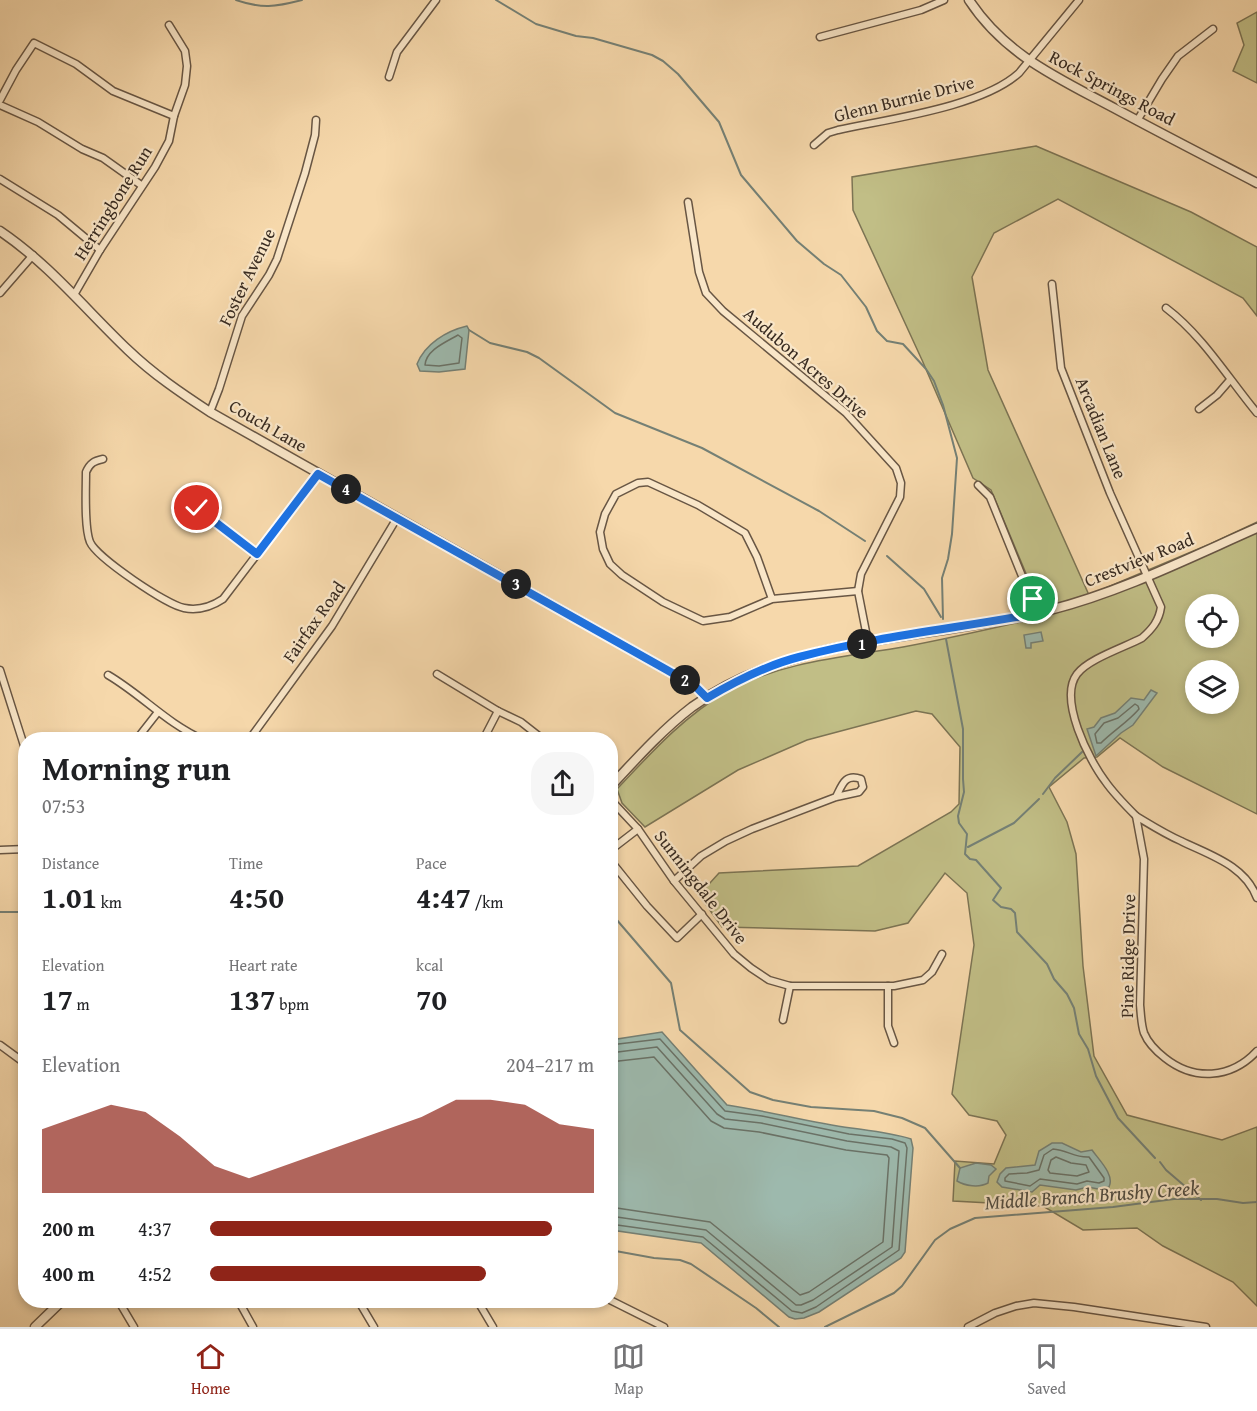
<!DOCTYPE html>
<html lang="en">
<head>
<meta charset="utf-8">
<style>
	:root { --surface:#fff; --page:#f6f6f6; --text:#202124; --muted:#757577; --line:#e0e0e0; --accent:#8f2418 }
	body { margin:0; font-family:"Gentium Book Plus",serif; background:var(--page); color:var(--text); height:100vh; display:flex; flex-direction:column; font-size:22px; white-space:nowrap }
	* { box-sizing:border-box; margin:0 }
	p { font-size:20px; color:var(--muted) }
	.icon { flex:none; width:33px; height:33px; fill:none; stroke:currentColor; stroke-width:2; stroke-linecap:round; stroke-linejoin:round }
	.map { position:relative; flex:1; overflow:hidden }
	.drawer { position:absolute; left:18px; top:732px; width:600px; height:576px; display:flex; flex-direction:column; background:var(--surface); border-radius:24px; box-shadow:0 3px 9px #0003 }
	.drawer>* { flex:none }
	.buttons { position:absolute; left:1185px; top:594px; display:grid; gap:12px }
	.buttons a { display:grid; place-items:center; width:54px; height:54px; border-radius:50%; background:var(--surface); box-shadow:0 3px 9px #0003; font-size:30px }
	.pin { position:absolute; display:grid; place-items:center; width:51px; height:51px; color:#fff; margin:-26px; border:3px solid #fff; border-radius:50%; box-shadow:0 2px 6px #0007 }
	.km { position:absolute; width:30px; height:30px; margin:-15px; border-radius:50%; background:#222; color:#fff; font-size:16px; line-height:30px; text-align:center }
	.round { display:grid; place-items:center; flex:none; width:63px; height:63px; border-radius:24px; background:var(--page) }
	.head { display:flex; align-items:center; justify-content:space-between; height:102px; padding:0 24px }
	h1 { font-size:33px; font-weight:800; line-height:45px }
	.metrics { display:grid; grid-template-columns:repeat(3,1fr); gap:9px; height:102px; padding:6px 24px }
	.metrics div { display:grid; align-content:center }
	.metrics b { font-size:30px; font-weight:800 }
	.metrics small { font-size:16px; font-weight:400 }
	.metrics p { font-size:16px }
	.chart { height:168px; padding:12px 24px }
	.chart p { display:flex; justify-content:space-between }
	.chart svg { width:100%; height:108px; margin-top:6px; fill:var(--accent); opacity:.7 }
	ul { padding:0 24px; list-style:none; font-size:20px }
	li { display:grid; grid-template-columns:96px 72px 1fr; align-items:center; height:45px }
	li i { height:15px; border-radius:8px; background:var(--accent) }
	.dock { display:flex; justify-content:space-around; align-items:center; height:84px; border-top:2px solid var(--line); background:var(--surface); font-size:16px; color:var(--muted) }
	.dock a { display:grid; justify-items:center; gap:3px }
	.dock .selected { color:var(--accent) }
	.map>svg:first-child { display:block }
	.green { fill:#c1be86; stroke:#7c7454; stroke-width:1.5; fill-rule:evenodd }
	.water { fill:#9db9ad; stroke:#758075; stroke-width:1.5 }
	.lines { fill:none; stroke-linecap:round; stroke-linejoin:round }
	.shore { stroke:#6a7267; stroke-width:1.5 }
	.stream { stroke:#758075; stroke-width:2 }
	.minor-casing { stroke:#685644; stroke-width:9 }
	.tertiary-casing { stroke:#685644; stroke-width:11 }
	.minor { stroke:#f9e6c8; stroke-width:6 }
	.tertiary { stroke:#f9e6c8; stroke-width:8 }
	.route-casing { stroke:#fff; stroke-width:12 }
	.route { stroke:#1a73e8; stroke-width:8 }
	.labels { text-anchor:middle; stroke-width:4.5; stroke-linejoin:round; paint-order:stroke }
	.street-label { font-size:18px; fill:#382b21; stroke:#f9e6c8 }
	.water-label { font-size:20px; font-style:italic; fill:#514e44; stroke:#f9e6c8 }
</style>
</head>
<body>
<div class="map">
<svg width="1257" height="1327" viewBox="0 0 1257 1327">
	<rect width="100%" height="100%" fill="#f6d8ab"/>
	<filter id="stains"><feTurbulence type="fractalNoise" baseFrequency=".00333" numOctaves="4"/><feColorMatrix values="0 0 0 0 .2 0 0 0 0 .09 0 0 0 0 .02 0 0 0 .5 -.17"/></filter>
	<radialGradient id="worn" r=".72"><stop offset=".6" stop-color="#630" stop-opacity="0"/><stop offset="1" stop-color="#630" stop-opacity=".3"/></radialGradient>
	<g class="green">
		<polygon points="1257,12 1257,83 1233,71 1244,45 1237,23"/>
		<path d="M 1036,146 L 1191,212 L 1257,247 L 1257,316 L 1243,298 L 1058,199 L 994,233 L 972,277 L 988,370 L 1089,595 L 1210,544 L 1257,522 L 1257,814 L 1163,767 L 1120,738 L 1097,757 L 1084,758 L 1049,787 L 1067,822 L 1076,854 L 1083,966 L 1094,1056 L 1127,1115 L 1222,1140 L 1257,1127 L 1257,1306 L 1233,1282 L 1163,1246 L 1137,1228 L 1083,1230 L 1043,1206 L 953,1201 L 955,1161 L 994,1164 L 1006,1135 L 997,1121 L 969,1115 L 952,1094 L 974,945 L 967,893 L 945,873 L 908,923 L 875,931 L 722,927 L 699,895 L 719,873 L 858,866 L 951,812 L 959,804 L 960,747 L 932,714 L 916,711 L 807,740 L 738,770 L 645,827 L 622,803 L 617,789 C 651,753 683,717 726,692 C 780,662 844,657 903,647 C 951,638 999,627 1046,616 L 1045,608 L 1030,583 L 991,490 L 973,478 L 922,360 L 853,210 L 852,177 ZM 1196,604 L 1228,604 L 1228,638 L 1196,638 ZM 1196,670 L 1228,670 L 1228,704 L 1196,704 Z"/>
	</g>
	<g class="water">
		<path d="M 467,326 L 469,330 L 465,369 L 439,372 L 420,371 L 417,364 C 425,344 446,331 467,326 Z"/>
		<polygon points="1041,632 1043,641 1031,643 1031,648 1026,648 1024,635"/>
		<polygon points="1151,690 1157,693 1133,725 1121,733 1096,756 1087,729 1094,727 1101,718 1115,713 1131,698 1144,700"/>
		<path d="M 662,1032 L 727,1105 C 769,1111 810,1123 851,1128 C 872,1131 891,1133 911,1139 L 913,1148 L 905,1252 L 901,1258 L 819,1312 L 804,1318 L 795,1319 L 789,1317 L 701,1243 L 611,1230 L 611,1040 Z"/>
		<path d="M 1052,1143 L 1062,1143 L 1081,1152 L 1092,1150 C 1099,1160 1115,1175 1109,1187 L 1098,1189 L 1088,1187 L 1076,1190 L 1040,1185 L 1032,1192 L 1002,1187 L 997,1182 L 1000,1174 L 1006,1168 L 1035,1165 L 1039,1151 Z"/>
		<path d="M 976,1163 L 991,1165 L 996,1169 L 989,1176 L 988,1183 C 979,1188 965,1186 957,1181 L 960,1168 Z"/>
	</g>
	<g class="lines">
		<g class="shore">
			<path d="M 458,335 L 462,338 L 459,363 L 439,366 L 425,365 C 426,350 446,342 458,335 Z"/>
			<path d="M 1135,704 L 1138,706 L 1139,709 C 1128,722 1113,731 1101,743 L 1097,743 L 1095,734 L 1104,723 L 1118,718 Z"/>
			<polyline points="610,1045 660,1039 725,1111 762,1116 849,1134 892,1139 905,1143 907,1148 899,1250 816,1307 802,1313 792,1311 703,1237 610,1224"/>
			<polyline points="610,1053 657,1047 717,1114 725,1119 761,1123 847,1141 891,1147 899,1151 892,1247 813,1300 801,1305 796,1305 706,1230 610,1216"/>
			<polyline points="610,1062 654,1057 711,1121 724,1128 759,1132 846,1150 887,1155 889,1158 883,1242 809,1292 800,1295 710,1222 610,1207"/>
			<path d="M 1053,1149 C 1067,1150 1075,1158 1089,1157 L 1104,1178 L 1104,1181 L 1099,1183 L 1087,1181 L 1077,1184 L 1040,1179 L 1030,1186 L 1005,1181 L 1005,1178 L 1009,1174 L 1027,1173 L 1039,1170 L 1044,1155 Z"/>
			<polygon points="1056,1157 1071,1163 1086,1165 1089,1172 1077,1176 1050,1173 1048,1170 1051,1160"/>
		</g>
		<g class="stream">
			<path d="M 236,0 C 262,9 275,7 302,0"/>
			<polyline points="496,0 536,24 576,36 593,38 652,55 663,61 678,74 719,122 741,175 797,241 824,264 841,275 866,307 877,331 887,341 903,344 926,369 934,381 943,405 957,458 952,534 948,559 942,578 943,619"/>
			<polyline points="469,330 490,343 527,352 539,358 615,413 702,448 819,511 865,541"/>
			<polyline points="887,556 924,589 941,617"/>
			<polyline points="946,639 963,729 963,779 964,792 958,816 959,823 967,834 965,854 970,859 976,860 1001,888 993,900 1001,907 1011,909 1015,913 1017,932 1047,964 1054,979 1067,994 1074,1008 1079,1034 1088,1049 1096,1076 1118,1118 1155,1158"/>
			<polyline points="1043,794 1055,778 1082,752"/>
			<polyline points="968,847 1014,823 1039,799"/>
			<polyline points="0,912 26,912"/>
			<polyline points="610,912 671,983 680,1030 750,1092 773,1100 811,1107 874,1111 902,1118 925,1128 960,1168"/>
			<polyline points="1160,1162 1166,1170 1201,1200"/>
			<polyline points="610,1250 654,1258 680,1260 691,1264 756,1308 779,1327"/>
			<polyline points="825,1327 894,1293 902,1286 935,1240 950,1229 975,1218 1113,1207 1174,1199 1217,1199 1243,1203 1257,1202"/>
		</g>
		<defs>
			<g id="minor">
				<polyline points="820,37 921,10 944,0"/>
				<polyline points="389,77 397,52 436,0"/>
				<polyline points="0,100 16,70 34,43 76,64 113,91 174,116"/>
				<polyline points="0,105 38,122 82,149 103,158 141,185"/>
				<polyline points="1137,121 1162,79 1178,56 1213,29"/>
				<path d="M 814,145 L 828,133 L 838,130 C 888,119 982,107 1019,73 L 1079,0"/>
				<polyline points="0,179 58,215 100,250"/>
				<polyline points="688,202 699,272 706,293 723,311 846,413 896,468 901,483 900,497 861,574 858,591 868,642"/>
				<path d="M 1052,284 L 1061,368 L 1110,493 L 1161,607 C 1159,621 1152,629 1142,638 C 1125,647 1088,659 1077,674 C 1058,699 1089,760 1105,781 C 1114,794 1125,805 1136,816"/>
				<polyline points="0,293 33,255"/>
				<polyline points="74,295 100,250 155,167 169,141 174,116 185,85 187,66 185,51 169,25"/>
				<path d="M 1166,308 C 1203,336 1228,378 1257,413"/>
				<polyline points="1199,409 1217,395 1230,380"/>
				<polyline points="210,412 219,389 242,316 269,275 277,259 305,173 315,135 316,120"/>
				<path d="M 103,459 C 94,461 90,463 86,472 C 86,490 84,527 90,542 C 97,558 167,605 184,608 C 199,611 211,607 223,599 L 318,474"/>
				<polyline points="978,485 990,497 1024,581 1039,613"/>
				<polyline points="197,509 257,554"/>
				<polyline points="772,599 757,557 745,533 698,505 648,482 638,483 616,494 605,514 600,532 603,549 610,564 622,575 663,602 703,621 730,617 772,599 858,591"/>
				<polyline points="0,670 26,752"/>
				<polyline points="437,674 498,711"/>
				<path d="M 108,675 C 142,695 166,723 204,740"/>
				<polyline points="140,735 158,712"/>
				<polyline points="249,740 332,626 397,518"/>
				<polyline points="483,740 498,711 521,722 544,740"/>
				<polyline points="610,799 638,829 674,881 734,954 751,968 769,980 790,986 894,986 923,980 932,972 942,954"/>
				<polyline points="0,850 26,849"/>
				<polyline points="610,859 612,849 638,829"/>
				<polyline points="610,860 647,906 677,938 702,914"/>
				<path d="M 674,881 L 701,856 L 726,841 L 752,829 L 836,797 L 859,792 L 863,787 L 861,779 C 845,773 842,785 836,797"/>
				<path d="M 1257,898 C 1245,865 1209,855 1181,841 C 1165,834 1151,825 1136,816 L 1144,859 L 1140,1005 C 1141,1014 1141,1024 1144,1033 C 1148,1043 1156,1051 1165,1058 C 1194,1081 1231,1079 1257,1051"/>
				<polyline points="888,986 888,1026 894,1043"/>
				<polyline points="783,1020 790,986"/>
				<polyline points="0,1045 26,1064"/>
				<polyline points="118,1300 134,1327"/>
				<polyline points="238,1300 253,1327"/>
				<polyline points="358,1300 374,1327"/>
				<polyline points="477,1300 493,1327"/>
				<polyline points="610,1300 664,1327"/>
				<polyline points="968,1327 995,1313 1016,1306 1034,1303 1074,1307 1206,1327"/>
			</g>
			<g id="tertiary">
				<path d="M 969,0 C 1005,55 1058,78 1114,108 C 1162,134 1209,158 1257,183"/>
				<path d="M 0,231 C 49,264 86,310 128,350 C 153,374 181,393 210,412 L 667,670 L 695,686 L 707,698"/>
				<path d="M 610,787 C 636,759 662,730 692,707 C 793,634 932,640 1050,610 C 1121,592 1189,558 1257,528"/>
				<polyline points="35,1327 63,1300"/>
			</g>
		</defs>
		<use href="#minor" class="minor-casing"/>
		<use href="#tertiary" class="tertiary-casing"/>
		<use href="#minor" class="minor"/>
		<use href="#tertiary" class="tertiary"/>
	</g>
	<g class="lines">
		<defs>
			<path id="route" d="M 197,508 L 257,554 L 318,474 L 667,670 L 695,686 L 707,698 C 736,681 767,665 799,657 C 878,636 960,628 1039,613 L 1033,599"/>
		</defs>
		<use href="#route" class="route-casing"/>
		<use href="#route" class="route"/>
	</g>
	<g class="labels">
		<g class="street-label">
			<text transform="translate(1112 88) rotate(28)" y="6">Rock Springs Road</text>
			<text transform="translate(904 99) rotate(-14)" y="6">Glenn Burnie Drive</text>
			<text transform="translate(113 203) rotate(-58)" y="6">Herringbone Run</text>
			<text transform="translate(247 277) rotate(-64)" y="6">Foster Avenue</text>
			<text transform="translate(806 363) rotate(41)" y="6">Audubon Acres Drive</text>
			<text transform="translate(268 426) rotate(30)" y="6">Couch Lane</text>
			<text transform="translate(1101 428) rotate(68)" y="6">Arcadian Lane</text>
			<text transform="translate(1139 560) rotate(-22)" y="6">Crestview Road</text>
			<text transform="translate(314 622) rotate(-55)" y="6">Fairfax Road</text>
			<text transform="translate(701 887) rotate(52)" y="6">Sunningdale Drive</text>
			<text transform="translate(1128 956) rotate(-89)" y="6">Pine Ridge Drive</text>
		</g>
		<g class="water-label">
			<text transform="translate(1092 1195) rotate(-4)" y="7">Middle Branch Brushy Creek</text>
		</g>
	</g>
	<rect width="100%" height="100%" filter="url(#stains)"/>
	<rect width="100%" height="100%" fill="url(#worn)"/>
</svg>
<div class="buttons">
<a><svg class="icon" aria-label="locate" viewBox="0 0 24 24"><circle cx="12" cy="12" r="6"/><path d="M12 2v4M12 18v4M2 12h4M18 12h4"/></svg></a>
<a><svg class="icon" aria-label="layers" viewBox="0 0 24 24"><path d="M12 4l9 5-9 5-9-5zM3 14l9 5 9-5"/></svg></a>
</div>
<div class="pin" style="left:1033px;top:599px;background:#1e9e55"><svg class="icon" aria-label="arrive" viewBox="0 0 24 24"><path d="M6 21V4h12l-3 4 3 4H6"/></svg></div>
<div class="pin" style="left:197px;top:508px;background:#d93025"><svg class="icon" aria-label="check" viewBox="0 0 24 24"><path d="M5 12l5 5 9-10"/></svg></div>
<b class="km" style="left:862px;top:644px">1</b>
<b class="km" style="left:685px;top:680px">2</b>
<b class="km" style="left:516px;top:584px">3</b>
<b class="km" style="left:346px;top:489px">4</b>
<section class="drawer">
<div class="head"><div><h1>Morning run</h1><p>07:53</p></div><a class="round"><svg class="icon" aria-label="share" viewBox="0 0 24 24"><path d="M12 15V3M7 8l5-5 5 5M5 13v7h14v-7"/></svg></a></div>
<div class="metrics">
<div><p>Distance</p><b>1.01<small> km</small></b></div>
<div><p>Time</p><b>4:50</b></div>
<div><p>Pace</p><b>4:47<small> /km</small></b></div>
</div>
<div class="metrics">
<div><p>Elevation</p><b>17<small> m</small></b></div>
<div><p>Heart rate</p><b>137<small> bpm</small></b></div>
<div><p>kcal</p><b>70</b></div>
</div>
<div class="chart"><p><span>Elevation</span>204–217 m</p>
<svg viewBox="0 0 160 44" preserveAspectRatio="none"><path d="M0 44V18L10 13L20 8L30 11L40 21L50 33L60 38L70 33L80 28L90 23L100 18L110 13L120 6L130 6L140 8L150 16L160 18V44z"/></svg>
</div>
<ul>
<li><b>200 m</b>4:37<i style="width:89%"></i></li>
<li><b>400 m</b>4:52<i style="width:72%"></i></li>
</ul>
</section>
</div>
<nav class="dock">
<a class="selected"><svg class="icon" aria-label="home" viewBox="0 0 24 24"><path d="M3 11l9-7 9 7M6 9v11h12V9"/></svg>Home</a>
<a><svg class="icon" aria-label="map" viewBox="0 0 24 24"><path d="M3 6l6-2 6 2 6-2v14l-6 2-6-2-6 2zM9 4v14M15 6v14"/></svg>Map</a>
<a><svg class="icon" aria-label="saved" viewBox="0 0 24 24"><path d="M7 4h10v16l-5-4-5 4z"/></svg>Saved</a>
</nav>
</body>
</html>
